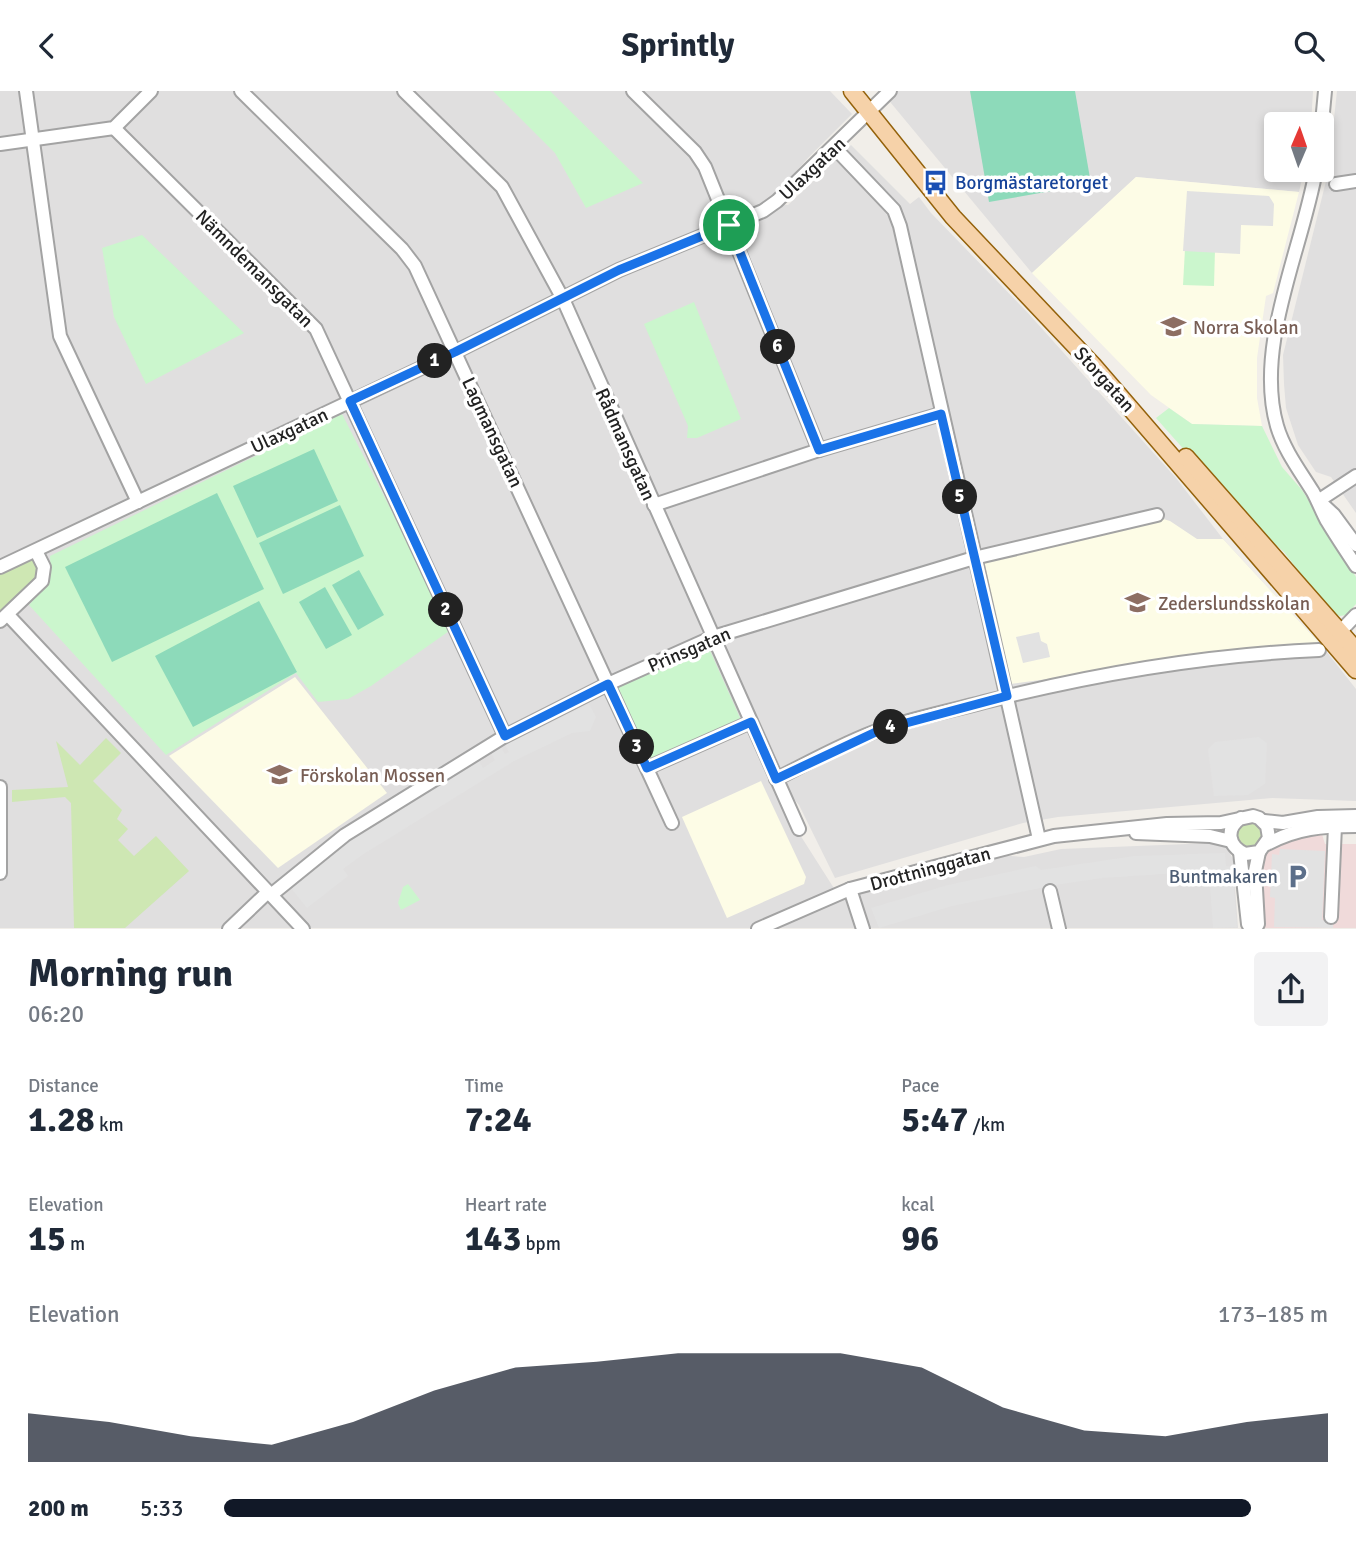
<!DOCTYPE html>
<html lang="en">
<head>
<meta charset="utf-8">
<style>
	:root { --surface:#fff; --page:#f2f2f3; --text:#1f2937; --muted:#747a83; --accent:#111827 }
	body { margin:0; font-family:Signika,sans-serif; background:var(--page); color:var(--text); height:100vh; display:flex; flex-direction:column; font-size:26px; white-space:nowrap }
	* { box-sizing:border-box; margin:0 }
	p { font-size:23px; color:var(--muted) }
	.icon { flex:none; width:38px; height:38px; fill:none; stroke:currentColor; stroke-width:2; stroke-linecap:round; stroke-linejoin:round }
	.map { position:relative; height:838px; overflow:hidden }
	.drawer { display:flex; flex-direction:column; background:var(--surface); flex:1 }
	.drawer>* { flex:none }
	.needle { width:46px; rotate:2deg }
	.fabs { position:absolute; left:1264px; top:21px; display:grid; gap:14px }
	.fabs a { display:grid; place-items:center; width:70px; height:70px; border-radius:7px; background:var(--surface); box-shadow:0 4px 10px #0003; font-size:35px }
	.pin { position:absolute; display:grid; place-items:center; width:60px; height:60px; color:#fff; margin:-30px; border:4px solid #fff; border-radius:50%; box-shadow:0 2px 7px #0007 }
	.km { position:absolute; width:35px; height:35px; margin:-18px; border-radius:50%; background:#222; color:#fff; font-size:19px; line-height:35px; text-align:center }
	.round { display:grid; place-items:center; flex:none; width:74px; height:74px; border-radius:7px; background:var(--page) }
	.headline { display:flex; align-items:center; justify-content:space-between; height:119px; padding:0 28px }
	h1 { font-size:38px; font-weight:700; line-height:52px }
	.stats { display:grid; grid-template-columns:repeat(3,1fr); gap:10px; height:119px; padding:7px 28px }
	.stats div { display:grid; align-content:center }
	.stats b { font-size:35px; font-weight:700 }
	.stats small { font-size:19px; font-weight:400 }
	.stats p { font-size:19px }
	.chart { height:196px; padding:14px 28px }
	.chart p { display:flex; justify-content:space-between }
	.chart svg { width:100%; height:126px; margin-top:7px; fill:var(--accent); opacity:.7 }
	ul { padding:0 28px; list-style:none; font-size:23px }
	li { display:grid; grid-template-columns:112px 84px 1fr; align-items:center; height:52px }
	li i { height:18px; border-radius:9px; background:var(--accent) }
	header { display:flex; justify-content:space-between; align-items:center; height:91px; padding:0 28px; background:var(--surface); font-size:32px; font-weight:700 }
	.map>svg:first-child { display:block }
	.residential { fill:#e0dfdf }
	.commercial { fill:#f0dada }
	.education { fill:#fdfce6 }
	.grass { fill:#cee7b3 }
	.park { fill:#cbf6cd }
	.pitch { fill:#8ddaba }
	.parking { fill:#e2e2e2 }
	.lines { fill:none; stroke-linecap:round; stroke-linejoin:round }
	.minor-casing { stroke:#a3a3a3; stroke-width:16 }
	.major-casing { stroke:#94620b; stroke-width:19 }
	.minor { stroke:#fff; stroke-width:12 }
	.major { stroke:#f6d2a9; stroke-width:16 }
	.route-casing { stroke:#fff; stroke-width:14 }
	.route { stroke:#1a73e8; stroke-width:9 }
	.labels { text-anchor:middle; stroke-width:7; stroke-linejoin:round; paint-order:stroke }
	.street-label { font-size:19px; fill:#222; stroke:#fff }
	.transit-label { font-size:19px; fill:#164399; stroke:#fff; text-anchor:start }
	.education-label { font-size:19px; fill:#785e54; stroke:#fff; text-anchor:start }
	.service-label { font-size:19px; fill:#4e5e75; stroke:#fff; text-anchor:end }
</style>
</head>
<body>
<header><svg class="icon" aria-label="back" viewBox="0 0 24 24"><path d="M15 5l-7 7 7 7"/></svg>Sprintly<svg class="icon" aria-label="search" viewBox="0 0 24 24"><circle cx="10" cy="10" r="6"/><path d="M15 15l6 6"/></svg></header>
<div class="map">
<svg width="1356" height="838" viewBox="0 0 1356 838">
	<rect width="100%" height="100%" fill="#f1eee9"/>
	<g class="residential">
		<polygon points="0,0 830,0 852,23 808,67 768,112 788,114 851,54 910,113 919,106 931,122 1027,221 1176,387 1223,448 1322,555 1356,598 1356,710 1272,707 1058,726 1023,732 835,787 799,714 778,690 788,725 837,802 970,762 1024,766 1061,758 1213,752 1227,757 1233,768 1238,837 0,837"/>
		<polygon points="881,0 1313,0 1311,33 1276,33 1276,79 1304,79 1299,101 1136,86 1032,182"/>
		<polygon points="1337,0 1356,0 1356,422 1331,386 1316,381 1298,354 1286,317 1284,293 1283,264 1328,82"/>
	</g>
	<polygon class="commercial" points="1321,740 1325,753 1356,753 1356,837 1263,837 1259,779 1263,764 1275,754 1289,746"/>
	<g class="education">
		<polygon points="1136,86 1299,101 1273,202 1266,205 1257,267 1257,307 1262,335 1192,333 1151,304 1032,182"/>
		<polygon points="1160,427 1170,430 1197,448 1223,448 1322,555 1181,570 1010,593 984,469"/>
		<polygon points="295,586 387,702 278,777 169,665"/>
		<polygon points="761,690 806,786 804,793 727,827 682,726"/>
	</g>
	<g class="grass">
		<polygon points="38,455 40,479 33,497 0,526 0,473"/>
		<polygon points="106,647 121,662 93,690 122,719 117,728 128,738 118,749 134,765 156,745 189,780 125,837 74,837 71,712 65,706 12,711 12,699 68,696 56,650 80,674"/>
		<circle cx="1249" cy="744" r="12"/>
	</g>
	<g class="park">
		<polygon points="493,0 550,0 643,92 586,117 555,62"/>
		<polygon points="142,144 244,242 146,293 114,226 102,157"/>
		<polygon points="1185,158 1215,159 1214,195 1183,194"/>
		<polygon points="694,211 741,328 697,347 687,347 688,335 644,233"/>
		<polygon points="1169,317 1192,333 1262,335 1282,376 1302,399 1356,486 1356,513 1346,524 1340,525 1331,522 1284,461 1266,445 1233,407 1195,371 1156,327"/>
		<path d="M 342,323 L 452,538 L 371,595 L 348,608 L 318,611 L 296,582 L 166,664 L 29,514 C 41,501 52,484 50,465 Z"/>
		<polygon points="707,553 741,629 651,670 617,594"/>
		<polygon points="408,793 420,809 401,819 398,812 403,796"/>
	</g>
	<g class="pitch">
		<polygon points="970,0 1075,0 1091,93 989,111"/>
		<polygon points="314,358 338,410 257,447 233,395"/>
		<polygon points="217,402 264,498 112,571 65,476"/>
		<polygon points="340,414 364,465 283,503 259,452"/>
		<polygon points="359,479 384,524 358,539 332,494"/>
		<polygon points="325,496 352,544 326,558 299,511"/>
		<polygon points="259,510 297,581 193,636 155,565"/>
	</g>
	<g class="parking">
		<polygon points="1187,100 1269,105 1274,113 1273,135 1241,134 1240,163 1183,160"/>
		<polygon points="1039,541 1041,550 1047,553 1050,566 1023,572 1016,546"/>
		<polygon points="589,613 596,626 590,640 572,642 514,670 362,764 343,778 348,785 307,817 291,797 345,752 479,670 483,677 495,669 491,662 501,656 505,663 509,661 505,654"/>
		<polygon points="1259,646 1267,652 1265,693 1248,704 1214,705 1208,658 1215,651"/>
		<polygon points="1280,758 1325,760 1322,829 1333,830 1333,837 1274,836 1275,807 1270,806 1272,763 1279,764"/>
		<polygon points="1225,762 1226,775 1232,776 1237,836 1213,837 1209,780 1102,787 1055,794 952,815 879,837 871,817 948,794 1036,775 1041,779 1134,765"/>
	</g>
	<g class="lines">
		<defs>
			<g id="minor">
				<polyline points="26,0 60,245 138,411"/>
				<polyline points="241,0 402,158 415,175 672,732"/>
				<polyline points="404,0 502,96 563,208 799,738"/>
				<polyline points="633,0 695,61 705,76 819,359"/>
				<polyline points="114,37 316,238 505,645"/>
				<polyline points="1321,42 1325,0"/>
				<polyline points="0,53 114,37 151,0"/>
				<polyline points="834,56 894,119 900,135 1039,748"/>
				<path d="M 1316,79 C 1302,159 1254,255 1277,335 C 1284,359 1300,380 1313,401 C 1318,410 1322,421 1327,430 C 1336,445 1346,460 1356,475"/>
				<polyline points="1336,93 1356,90"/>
				<polyline points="1318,410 1356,385"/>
				<polyline points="1321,412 1334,424 1356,454"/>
				<polyline points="654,414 819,359 941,323"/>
				<polyline points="0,476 455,261 619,179 763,120 777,110 890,0"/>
				<polyline points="8,524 303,838"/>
				<polyline points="0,530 42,490 44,476 36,460"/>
				<polyline points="1335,546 1356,524"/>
				<polyline points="647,677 751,631"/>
				<path d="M 776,688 C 810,671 845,651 882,638 C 915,627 950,620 984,611 C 1094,583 1206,564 1319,559"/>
				<polyline points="0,696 0,782"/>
				<polyline points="1264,730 1283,732 1318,726 1356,725"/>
				<polyline points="1136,742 1210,745 1231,750"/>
				<path d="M 1267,753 C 1296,737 1323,735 1356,735"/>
				<polyline points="1240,761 1248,833 1251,838"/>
				<polyline points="850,798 863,838"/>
				<polyline points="1050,800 1059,838"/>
				<polyline points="271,804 345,744 505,645 608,593 713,546 974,467 1157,424"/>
				<polyline points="1331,826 1335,735"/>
				<polyline points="229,838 268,801"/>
				<path d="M 758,838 L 850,798 L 1054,745 L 1167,733 L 1221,732 L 1253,725 L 1259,727 L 1267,735 L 1269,747 L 1259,761 L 1245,763 C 1228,755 1225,738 1241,727"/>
				<polyline points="1255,838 1258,833 1255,780 1259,761"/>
			</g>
			<g id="major">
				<polyline points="852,0 953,126 1093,274 1356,579"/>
				<polyline points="1186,366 1356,559"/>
			</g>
		</defs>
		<use href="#minor" class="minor-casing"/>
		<use href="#major" class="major-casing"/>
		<use href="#minor" class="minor"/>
		<use href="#major" class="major"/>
	</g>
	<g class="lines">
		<defs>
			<polygon id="route" points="729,134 819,359 941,323 1007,605 880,639 776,688 751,631 647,677 608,593 505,645 350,310 455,261 619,179"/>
		</defs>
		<use href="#route" class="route-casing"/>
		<use href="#route" class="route"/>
	</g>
	<defs>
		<symbol id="bus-bare" viewBox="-9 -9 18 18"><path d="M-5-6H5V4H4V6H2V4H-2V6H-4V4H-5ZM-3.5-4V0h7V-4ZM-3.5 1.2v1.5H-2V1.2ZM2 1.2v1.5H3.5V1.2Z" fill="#1a4fb4" stroke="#fff" stroke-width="2.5" paint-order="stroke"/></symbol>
		<symbol id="school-bare" viewBox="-9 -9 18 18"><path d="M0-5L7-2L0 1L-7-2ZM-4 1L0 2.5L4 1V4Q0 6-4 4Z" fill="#8d6e63" stroke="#fff" stroke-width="2.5" paint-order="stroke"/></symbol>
		<symbol id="parking-bare" viewBox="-9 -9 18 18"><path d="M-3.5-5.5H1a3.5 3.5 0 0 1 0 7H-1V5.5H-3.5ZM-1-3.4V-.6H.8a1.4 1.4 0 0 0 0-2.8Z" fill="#5c6f8a" stroke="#fff" stroke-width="2.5" paint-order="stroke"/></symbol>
	</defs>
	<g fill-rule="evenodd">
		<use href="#bus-bare" x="918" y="74" width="35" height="35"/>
		<use href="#school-bare" x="1156" y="218" width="35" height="35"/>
		<use href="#school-bare" x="1120" y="494" width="35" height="35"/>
		<use href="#school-bare" x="262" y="666" width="35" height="35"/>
		<use href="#parking-bare" x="1280" y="768" width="35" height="35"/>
	</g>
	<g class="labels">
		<g class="street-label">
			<text transform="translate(812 77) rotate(-43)" y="7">Ulaxgatan</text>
			<text transform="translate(255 177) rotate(45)" y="7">Nämndemansgatan</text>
			<text transform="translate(1105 288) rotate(48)" y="7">Storgatan</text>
			<text transform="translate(289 339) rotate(-25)" y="7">Ulaxgatan</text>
			<text transform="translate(493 341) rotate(65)" y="7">Lagmansgatan</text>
			<text transform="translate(626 353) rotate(66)" y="7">Rådmansgatan</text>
			<text transform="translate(689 558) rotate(-23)" y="7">Prinsgatan</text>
			<text transform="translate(930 777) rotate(-15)" y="7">Drottninggatan</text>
		</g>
		<g class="transit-label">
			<text x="955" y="98">Borgmästaretorget</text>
		</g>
		<g class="education-label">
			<text x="1193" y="243">Norra Skolan</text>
			<text x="1158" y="519">Zederslundsskolan</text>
			<text x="300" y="691">Förskolan Mossen</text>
		</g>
		<g class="service-label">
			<text x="1278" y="792">Buntmakaren</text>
		</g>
	</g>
</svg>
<div class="fabs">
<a><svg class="needle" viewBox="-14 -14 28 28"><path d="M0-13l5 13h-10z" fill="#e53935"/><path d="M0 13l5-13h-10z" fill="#747a83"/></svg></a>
</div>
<div class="pin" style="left:729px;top:134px;background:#1e9e55"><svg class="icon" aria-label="arrive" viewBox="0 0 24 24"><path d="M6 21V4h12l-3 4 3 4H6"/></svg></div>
<b class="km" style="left:435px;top:270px">1</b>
<b class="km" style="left:446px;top:519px">2</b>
<b class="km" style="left:637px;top:656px">3</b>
<b class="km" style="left:891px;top:636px">4</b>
<b class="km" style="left:960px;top:406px">5</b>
<b class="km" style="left:778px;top:256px">6</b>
</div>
<section class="drawer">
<div class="headline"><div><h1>Morning run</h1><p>06:20</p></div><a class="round"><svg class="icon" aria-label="share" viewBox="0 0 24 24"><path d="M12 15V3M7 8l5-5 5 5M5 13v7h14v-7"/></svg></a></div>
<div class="stats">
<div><p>Distance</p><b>1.28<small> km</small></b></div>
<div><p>Time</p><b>7:24</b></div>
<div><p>Pace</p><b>5:47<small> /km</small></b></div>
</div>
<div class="stats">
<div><p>Elevation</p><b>15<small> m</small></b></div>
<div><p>Heart rate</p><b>143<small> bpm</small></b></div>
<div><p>kcal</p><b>96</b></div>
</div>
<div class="chart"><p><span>Elevation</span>173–185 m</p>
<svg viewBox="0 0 160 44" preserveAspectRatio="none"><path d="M0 44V27L10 30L20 35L30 38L40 30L50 19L60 11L70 9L80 6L90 6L100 6L110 11L120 25L130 33L140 35L150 30L160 27V44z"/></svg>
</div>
<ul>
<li><b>200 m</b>5:33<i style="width:93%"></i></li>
</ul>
</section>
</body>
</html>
